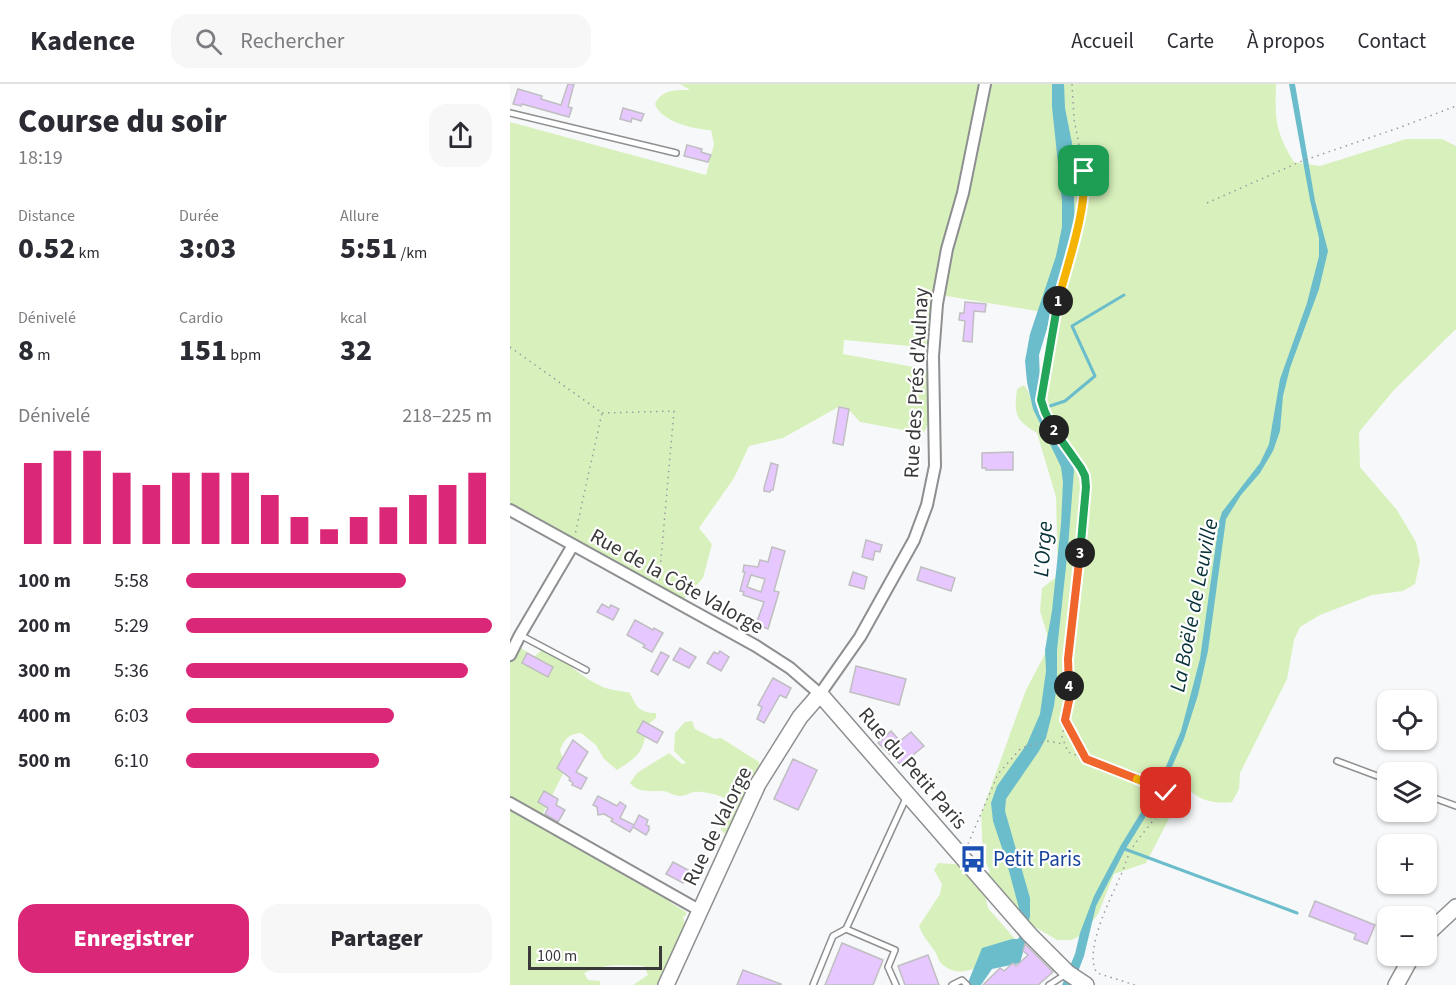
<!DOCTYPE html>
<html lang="fr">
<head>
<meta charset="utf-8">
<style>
	:root { --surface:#fff; --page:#f7f7f7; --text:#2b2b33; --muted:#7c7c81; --line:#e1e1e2; --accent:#db2777 }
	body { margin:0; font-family:"Source Sans 3",sans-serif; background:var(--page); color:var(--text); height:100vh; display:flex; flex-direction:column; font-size:22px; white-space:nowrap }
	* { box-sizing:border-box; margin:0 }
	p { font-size:20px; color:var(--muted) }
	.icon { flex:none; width:33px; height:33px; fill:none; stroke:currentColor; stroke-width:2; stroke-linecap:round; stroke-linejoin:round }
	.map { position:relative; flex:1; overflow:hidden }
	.drawer { display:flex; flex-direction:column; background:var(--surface); width:510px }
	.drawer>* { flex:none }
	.controls { position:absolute; left:867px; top:606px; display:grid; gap:12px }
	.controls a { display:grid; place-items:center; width:60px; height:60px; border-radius:12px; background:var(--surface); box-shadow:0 2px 4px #0004; font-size:30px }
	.scale { position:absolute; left:18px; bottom:15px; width:134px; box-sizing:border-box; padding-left:6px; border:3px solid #39393a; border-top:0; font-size:16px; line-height:21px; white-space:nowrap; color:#39393a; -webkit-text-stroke:4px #fff; paint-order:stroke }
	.pin { position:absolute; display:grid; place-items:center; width:51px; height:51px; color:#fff; margin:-26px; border-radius:12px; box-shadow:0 3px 9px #0006 }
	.km { position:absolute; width:30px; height:30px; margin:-15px; border-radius:50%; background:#222; color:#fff; font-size:16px; line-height:30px; text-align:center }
	.round { display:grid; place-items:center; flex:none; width:63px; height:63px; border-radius:18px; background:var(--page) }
	.headline { display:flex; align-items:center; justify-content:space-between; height:102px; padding:0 18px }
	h1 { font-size:33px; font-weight:800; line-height:45px }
	.figures { display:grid; grid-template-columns:repeat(3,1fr); gap:9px; height:102px; padding:6px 18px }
	.figures div { display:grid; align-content:center }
	.figures b { font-size:30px; font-weight:800 }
	.figures small { font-size:16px; font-weight:400 }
	.figures p { font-size:16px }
	.chart { height:168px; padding:12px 18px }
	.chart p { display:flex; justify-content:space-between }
	.chart svg { width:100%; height:108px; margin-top:6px; stroke:var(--accent); stroke-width:6 }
	.cta { display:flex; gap:12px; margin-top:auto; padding:12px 18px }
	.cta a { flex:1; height:69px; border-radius:18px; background:var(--accent); color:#fff; font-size:24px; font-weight:800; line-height:69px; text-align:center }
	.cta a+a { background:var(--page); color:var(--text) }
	ul { padding:0 18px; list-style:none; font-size:20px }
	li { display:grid; grid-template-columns:96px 72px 1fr; align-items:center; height:45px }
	li i { height:15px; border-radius:8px; background:var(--accent) }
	header { display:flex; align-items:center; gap:36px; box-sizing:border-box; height:84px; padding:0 30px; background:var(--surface); border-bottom:2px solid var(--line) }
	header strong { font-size:28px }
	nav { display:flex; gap:33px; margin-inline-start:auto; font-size:21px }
	.search { width:420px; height:54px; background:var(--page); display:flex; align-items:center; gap:15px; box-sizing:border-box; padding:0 21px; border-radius:18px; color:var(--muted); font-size:22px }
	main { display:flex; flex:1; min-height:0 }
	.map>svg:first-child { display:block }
	.green { fill:#d8f1bc }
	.water { fill:#6bbdcc }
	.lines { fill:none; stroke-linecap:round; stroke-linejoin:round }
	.stream { stroke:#6bbdcc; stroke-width:3 }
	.building { fill:#e7c7ff; stroke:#bfbec0; stroke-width:1.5; fill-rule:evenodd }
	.lane-casing { stroke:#8e8f91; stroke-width:8 }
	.street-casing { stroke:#8e8f91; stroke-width:14 }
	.secondary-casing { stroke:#8e8f91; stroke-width:18 }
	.path { stroke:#9b9b9d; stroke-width:1.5; stroke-dasharray:1.5 4.5; stroke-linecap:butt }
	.lane { stroke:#fff; stroke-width:5 }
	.street { stroke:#fff; stroke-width:10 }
	.secondary { stroke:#fff; stroke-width:15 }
	.split-1-casing { stroke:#fff; stroke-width:12 }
	.split-2-casing { stroke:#fff; stroke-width:12 }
	.split-3-casing { stroke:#fff; stroke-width:12 }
	.split-4-casing { stroke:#fff; stroke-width:12 }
	.split-5-casing { stroke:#fff; stroke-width:12 }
	.split-6-casing { stroke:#fff; stroke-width:12 }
	.split-1 { stroke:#f5b400; stroke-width:8 }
	.split-2 { stroke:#22a559; stroke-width:8 }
	.split-3 { stroke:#22a559; stroke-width:8 }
	.split-4 { stroke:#f0652b; stroke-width:8 }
	.split-5 { stroke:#f0652b; stroke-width:8 }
	.split-6 { stroke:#f5b400; stroke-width:8 }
	.labels { text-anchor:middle; stroke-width:4.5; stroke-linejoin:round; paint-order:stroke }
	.street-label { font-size:21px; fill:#39393a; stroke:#fff }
	.transit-label { font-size:21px; fill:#164399; stroke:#fff; text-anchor:start }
	.water-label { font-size:22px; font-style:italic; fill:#073138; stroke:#fff }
</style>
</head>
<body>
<header>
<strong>Kadence</strong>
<div class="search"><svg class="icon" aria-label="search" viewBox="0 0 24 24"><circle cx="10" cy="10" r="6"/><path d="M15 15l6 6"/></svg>Rechercher</div>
<nav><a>Accueil</a><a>Carte</a><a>À propos</a><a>Contact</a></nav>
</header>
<main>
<section class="drawer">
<div class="headline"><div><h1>Course du soir</h1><p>18:19</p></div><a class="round"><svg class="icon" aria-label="share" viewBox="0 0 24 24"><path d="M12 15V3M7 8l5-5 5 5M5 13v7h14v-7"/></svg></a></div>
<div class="figures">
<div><p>Distance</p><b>0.52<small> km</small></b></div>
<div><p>Durée</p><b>3:03</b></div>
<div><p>Allure</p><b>5:51<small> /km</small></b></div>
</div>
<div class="figures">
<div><p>Dénivelé</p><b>8<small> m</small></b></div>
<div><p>Cardio</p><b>151<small> bpm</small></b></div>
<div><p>kcal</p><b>32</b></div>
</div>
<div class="chart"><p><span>Dénivelé</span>218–225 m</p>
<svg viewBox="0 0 160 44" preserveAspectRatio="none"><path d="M5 44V11M15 44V6M25 44V6M35 44V15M45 44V20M55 44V15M65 44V15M75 44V15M85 44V24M95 44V33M105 44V38M115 44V33M125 44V29M135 44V24M145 44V20M155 44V15"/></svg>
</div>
<ul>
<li><b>100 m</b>5:58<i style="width:72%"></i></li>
<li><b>200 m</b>5:29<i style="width:100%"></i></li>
<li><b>300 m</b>5:36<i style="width:92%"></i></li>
<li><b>400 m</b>6:03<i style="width:68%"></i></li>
<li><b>500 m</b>6:10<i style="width:63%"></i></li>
</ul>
<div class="cta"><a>Enregistrer</a><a>Partager</a></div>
</section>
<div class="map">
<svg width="946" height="901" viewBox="0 0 946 901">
	<rect width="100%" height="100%" fill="#f7f8fa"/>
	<g class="green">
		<path d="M 170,0 L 766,0 C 765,35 765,47 784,78 L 810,82 L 896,55 L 932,55 L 946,62 L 946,245 L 883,307 L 849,348 L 850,383 L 887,426 L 906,458 L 910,477 L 905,500 L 893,507 L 862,511 L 810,531 L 790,543 L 784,556 L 777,595 L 730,689 L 729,705 L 722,718 C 704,720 688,717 676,702 L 636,779 L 604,790 L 588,830 L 572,851 L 561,856 L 547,856 L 513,836 L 486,800 L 474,807 L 478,824 L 505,855 C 487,870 457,901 433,881 C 429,878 428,874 426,869 C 419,858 414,855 409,842 L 430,810 L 432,800 L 424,786 L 428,779 L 457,781 L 471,791 L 480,788 L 473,772 L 471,730 L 516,606 L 536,568 L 537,550 L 530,527 L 532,504 L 548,492 L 546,413 L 527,349 C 505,336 504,330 507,305 L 514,301 C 524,313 518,324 534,335 L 540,333 L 535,314 L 540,276 L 550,231 L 425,210 L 421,264 L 334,256 L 333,270 L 420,286 L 421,331 L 415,347 L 410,349 L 350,338 L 340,327 L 330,322 L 273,354 L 239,362 L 224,394 L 189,444 L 202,460 L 193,494 L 173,516 L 0,423 L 0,38 L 196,91 L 204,60 L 201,46 C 185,46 150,37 145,20 C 152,5 166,6 180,6 Z"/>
		<path d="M 8,562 L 17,568 L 19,573 L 25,572 L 34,564 L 38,565 C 55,577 74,595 93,603 C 100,606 112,607 120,609 C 126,623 130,629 146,629 L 146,634 L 137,641 C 134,668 129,672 107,686 L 94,675 L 86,661 L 71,649 C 58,650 55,655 50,666 L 56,684 L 33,729 L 34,746 L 159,814 L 161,819 L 176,828 L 176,832 L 173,832 L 175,841 L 152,890 L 149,901 L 123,901 L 138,891 L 134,882 C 113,881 94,879 74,889 L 78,896 L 90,897 L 90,901 L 0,901 L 0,575 Z"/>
		<path d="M 182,637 L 185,645 L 205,655 L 211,654 L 249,678 L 250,686 L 219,749 L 215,750 L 211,746 C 209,736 220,728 221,717 C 212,712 195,707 184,708 C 179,709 175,712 170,712 C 164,712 158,707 152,707 C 140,707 128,709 120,699 L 127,689 L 159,669 L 172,680 L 176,679 L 164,667 L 165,649 L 175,638 Z"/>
	</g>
	<g class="water">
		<polygon points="542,0 554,0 555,24 562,59 565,144 559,172 529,271 530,296 529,313 531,327 562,379 564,386 558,464 547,566 547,600 544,622 536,654 529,667 496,715 495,727 520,814 520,832 516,850 496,776 483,737 481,719 487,702 517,660 530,630 536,587 535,566 542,527 551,440 553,398 551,383 523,325 517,298 515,277 520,250 546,172 552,143 552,117 542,23"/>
		<polygon points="779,0 785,0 805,117 818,167 809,205 780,284 773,312 770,347 763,367 750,389 731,411 716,435 698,567 688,611 674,655 652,706 615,766 586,822 574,872 563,901 552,901 565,870 570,849 584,812 611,761 649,699 671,647 690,575 709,438 712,428 750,379 759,360 770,295 797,219 809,172 809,154 800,116"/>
		<polygon points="511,850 513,857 516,857 510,879 482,885 471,901 457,901 472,864 502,855 508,855"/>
	</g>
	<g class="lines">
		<g class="stream">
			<polyline points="528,326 555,317 585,292 562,242 614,211"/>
			<polyline points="612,764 787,829"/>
		</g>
	</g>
	<g class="building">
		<polygon points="58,0 64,0 58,23 62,24 59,33 12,20 11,22 3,20 8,5 32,12 31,15 51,21"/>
		<polygon points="113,24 134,30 131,37 122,34 121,38 110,35"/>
		<polygon points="177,61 192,65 191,68 201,71 198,78 174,72"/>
		<polygon points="455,218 476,220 475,228 464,227 462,258 453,257 455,237 449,236 450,229 454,229"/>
		<polygon points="329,323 339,325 333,361 323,359"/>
		<polygon points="503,368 503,386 476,386 476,384 472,384 472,369"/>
		<polygon points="261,379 268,381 263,406 261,406 260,408 254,407 254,404"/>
		<polygon points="356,456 372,461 370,468 365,467 363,476 352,473"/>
		<path d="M 262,463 L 275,467 L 264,507 L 269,508 L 258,545 L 246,540 L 254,518 L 233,511 L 234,508 L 230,507 L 235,488 L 233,488 L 234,481 L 248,483 L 250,476 L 258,478 ZM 241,491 L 255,495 L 251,508 L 237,503 Z"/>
		<polygon points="411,483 445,494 441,507 407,496"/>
		<polygon points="343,488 357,493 354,505 339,501"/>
		<polygon points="92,520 99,524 101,521 109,525 103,536 87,528"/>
		<polygon points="125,536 143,546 144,544 153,549 142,568 133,563 135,561 117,551"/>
		<polygon points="170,564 186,573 179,584 163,576"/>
		<polygon points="210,567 219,573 211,587 197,579 204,568 208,570"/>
		<polygon points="151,568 159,572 148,591 141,587"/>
		<polygon points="17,569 43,583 38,593 12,579"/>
		<polygon points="346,582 396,595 389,621 340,608"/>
		<polygon points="263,594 281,604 276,614 270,611 254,639 247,635 252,623 248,621"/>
		<polygon points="133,637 153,648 147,659 127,648"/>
		<polygon points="381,647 390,657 401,648 414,662 391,681 368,659"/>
		<polygon points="63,656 78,668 66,688 77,694 71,705 62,701 63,699 59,696 60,694 47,684"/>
		<polygon points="283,675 307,686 288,726 264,715"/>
		<polygon points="34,707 48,715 46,721 55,726 48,738 35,730 38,724 28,718"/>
		<polygon points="88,712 107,722 110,718 116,722 110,734 124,741 129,731 138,736 136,741 139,742 139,746 136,751 123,743 120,748 101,737 103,735 94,730 88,731 87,723 83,721"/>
		<polygon points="163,778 180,787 173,799 156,790"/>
		<polygon points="805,817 865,841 857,860 844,855 846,850 799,832"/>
		<polygon points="332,859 373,876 363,901 315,901"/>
		<polygon points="515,860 543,888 528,901 473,901 490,884 494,887 503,879 506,882 518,871 513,867"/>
		<polygon points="418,871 429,901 395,901 388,882"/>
		<polygon points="233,886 271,900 271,901 227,901"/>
	</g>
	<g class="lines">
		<defs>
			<g id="lane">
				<polyline points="0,29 166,69"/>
				<polyline points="10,551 76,586"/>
				<polyline points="827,677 878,696"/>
				<polyline points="916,711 946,722"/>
				<polyline points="303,901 323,852 336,845"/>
				<polyline points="386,901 378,883 385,866 336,845 397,712"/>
				<polyline points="442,901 452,896 457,901"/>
				<polyline points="539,901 556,890"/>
			</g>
			<g id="street">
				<polyline points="0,426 246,562 280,584 310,610 350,553 404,456 417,421 425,382 423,272 427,220 437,165 453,109 475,0"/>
				<polyline points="0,571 10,551 63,461"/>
				<polyline points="0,719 189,826"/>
			</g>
			<g id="secondary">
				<polyline points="916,851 946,823"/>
				<polyline points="156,901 248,700 290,633 310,610 520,851 558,889 576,901"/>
				<polyline points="886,901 902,872"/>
			</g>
		</defs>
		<use href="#lane" class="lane-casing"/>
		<use href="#street" class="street-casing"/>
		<use href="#secondary" class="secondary-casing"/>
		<g class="path">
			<path d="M 562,0 L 564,35 L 574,87 L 575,102 L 572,120 L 545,228 L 531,316 L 539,337 L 571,384 L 575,392 L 576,403 L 558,575 L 560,612 L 552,653 L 558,668 L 643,701 L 656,709 C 658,724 631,749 623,763 C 617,771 615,783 610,793 C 601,814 573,867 587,889 L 625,901"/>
			<polyline points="697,119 792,77 891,43 946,22"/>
			<polyline points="0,263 92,329 65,451"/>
			<polyline points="92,329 164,327 149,498"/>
			<polyline points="555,636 576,674"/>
			<polyline points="458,760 488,690 511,664 538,657 553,660"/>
		</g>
		<use href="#lane" class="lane"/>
		<use href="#street" class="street"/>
		<use href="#secondary" class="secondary"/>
	</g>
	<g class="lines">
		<defs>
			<path id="split-1" d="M 548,217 C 558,178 577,126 574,87"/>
			<polyline id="split-2" points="544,346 535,328 531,316 548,217"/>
			<polyline id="split-3" points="544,346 571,384 575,392 576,403 570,469"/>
			<polyline id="split-4" points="559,602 558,575 570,469"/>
			<polyline id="split-5" points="559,602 560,612 555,636 576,675 627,695"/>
			<polyline id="split-6" points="627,695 656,709"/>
		</defs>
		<use href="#split-1" class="split-1-casing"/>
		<use href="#split-2" class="split-2-casing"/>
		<use href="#split-3" class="split-3-casing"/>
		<use href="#split-4" class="split-4-casing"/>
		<use href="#split-5" class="split-5-casing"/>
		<use href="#split-6" class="split-6-casing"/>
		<use href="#split-1" class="split-1"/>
		<use href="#split-2" class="split-2"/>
		<use href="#split-3" class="split-3"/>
		<use href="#split-4" class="split-4"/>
		<use href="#split-5" class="split-5"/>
		<use href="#split-6" class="split-6"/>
	</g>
	<defs>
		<symbol id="bus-bare" viewBox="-9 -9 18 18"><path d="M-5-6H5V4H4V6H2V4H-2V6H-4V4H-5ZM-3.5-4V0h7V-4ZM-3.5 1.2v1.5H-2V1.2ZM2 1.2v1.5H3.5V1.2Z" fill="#1a4fb4" stroke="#fff" stroke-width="2.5" paint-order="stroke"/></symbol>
	</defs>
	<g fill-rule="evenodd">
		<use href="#bus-bare" x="444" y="756" width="38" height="38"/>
	</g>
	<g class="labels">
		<g class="street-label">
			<text transform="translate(406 299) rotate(-87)" y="7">Rue des Prés d'Aulnay</text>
			<text transform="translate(167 497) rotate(29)" y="7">Rue de la Côte Valorge</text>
			<text transform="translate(403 684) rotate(49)" y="7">Rue du Petit Paris</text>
			<text transform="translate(207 742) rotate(-64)" y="7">Rue de Valorge</text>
		</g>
		<g class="transit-label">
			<text x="483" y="782">Petit Paris</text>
		</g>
		<g class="water-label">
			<text transform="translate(532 465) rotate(-86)" y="8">L'Orge</text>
			<text transform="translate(683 521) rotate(-79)" y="8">La Boële de Leuville</text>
		</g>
	</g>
</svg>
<div class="controls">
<a><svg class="icon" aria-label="locate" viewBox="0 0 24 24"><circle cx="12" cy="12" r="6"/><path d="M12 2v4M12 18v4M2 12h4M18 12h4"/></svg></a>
<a><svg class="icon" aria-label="layers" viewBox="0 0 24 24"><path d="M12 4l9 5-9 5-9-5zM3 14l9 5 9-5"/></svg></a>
<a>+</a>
<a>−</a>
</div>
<div class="scale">100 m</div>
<div class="pin" style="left:574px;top:87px;background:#1e9e55"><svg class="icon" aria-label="arrive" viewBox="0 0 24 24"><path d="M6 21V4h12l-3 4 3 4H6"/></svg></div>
<div class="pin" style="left:656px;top:709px;background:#d93025"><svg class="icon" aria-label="check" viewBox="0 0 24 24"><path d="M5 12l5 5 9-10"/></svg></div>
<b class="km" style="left:548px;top:217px">1</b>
<b class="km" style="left:544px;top:346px">2</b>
<b class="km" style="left:570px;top:469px">3</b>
<b class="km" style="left:559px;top:602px">4</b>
</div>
</main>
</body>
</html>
